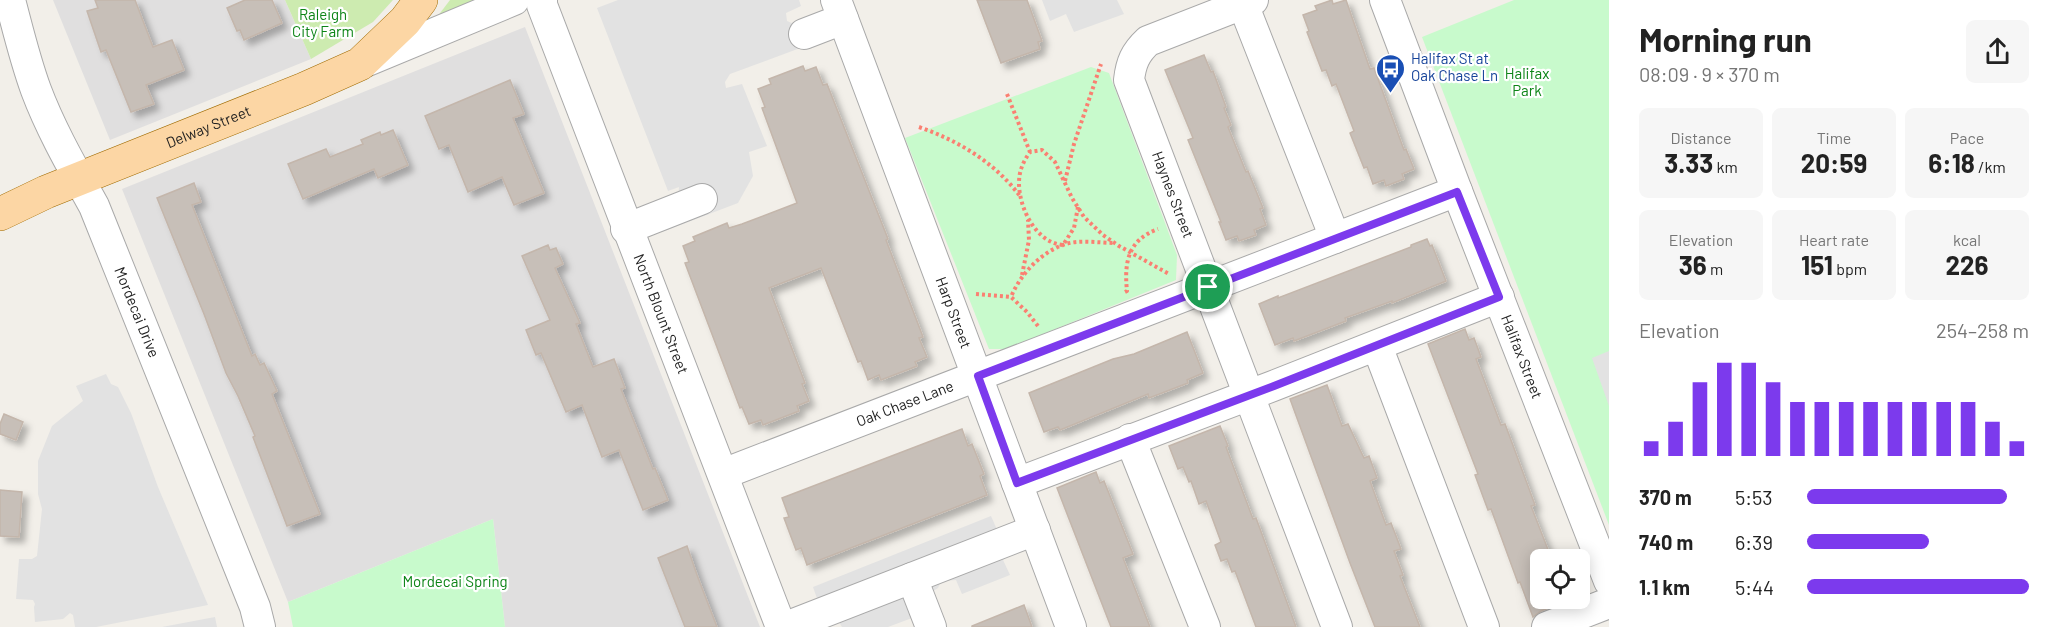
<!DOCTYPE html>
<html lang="en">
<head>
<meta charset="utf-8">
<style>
	:root { --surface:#fff; --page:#f6f6f6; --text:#222; --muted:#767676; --accent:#7c3aed }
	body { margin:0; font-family:Barlow,sans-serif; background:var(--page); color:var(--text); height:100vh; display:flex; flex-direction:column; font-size:22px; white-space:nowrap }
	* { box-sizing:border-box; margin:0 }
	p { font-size:20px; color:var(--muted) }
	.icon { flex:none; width:33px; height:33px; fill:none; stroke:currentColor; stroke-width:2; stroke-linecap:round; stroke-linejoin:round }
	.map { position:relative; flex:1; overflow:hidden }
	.panel { display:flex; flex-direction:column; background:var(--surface); width:450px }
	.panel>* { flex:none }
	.controls { position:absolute; left:1530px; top:549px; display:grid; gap:12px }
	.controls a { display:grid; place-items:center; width:60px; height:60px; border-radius:9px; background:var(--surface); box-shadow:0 3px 15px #0003; font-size:30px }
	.pin { position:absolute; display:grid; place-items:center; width:51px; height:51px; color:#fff; margin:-26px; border:3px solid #fff; border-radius:50%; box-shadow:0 2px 6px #0007 }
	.round { display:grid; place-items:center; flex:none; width:63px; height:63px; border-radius:9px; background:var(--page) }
	.head { display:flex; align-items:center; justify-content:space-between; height:102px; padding:0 30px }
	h1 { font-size:33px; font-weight:700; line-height:45px }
	.figures { display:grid; grid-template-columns:repeat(3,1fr); gap:9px; height:102px; padding:6px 30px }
	.figures div { display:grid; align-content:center; border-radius:9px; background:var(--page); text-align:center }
	.figures b { font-size:26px; font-weight:700 }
	.figures small { font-size:16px; font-weight:400 }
	.figures p { font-size:16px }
	.chart { height:168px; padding:12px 30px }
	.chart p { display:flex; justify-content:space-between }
	.chart svg { width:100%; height:108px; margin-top:6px; stroke:var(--accent); stroke-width:6 }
	ul { padding:0 30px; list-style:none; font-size:20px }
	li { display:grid; grid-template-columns:96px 72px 1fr; align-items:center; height:45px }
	li i { height:15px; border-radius:8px; background:var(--accent) }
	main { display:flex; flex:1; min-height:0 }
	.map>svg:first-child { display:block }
	.residential { fill:#e0dfdf }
	.grass { fill:#cdebb0 }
	.park { fill:#c8facc }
	.parking { fill:#e2e2e2 }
	.building { fill:#c7bfb8; stroke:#c4b6ab; stroke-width:1.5; filter:url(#shadow) }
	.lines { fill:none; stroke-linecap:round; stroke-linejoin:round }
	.minor-casing { stroke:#a9a9a9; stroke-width:32 }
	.major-casing { stroke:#a06b00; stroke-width:34 }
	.path { stroke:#fa8072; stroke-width:4; stroke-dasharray:3 3; stroke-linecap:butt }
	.minor { stroke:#fff; stroke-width:30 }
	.major { stroke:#fcd6a4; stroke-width:33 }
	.route-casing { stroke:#fff; stroke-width:12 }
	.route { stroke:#7c3aed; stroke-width:8 }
	.labels { text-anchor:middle; stroke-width:4.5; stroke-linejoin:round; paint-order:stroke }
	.park-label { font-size:15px; fill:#0c8416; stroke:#fff }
	.transit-label { font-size:15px; fill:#164399; stroke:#fff; text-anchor:start }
	.street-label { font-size:15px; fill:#222; stroke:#fff }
</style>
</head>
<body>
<main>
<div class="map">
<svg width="1609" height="627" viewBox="0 0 1609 627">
	<defs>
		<filter id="shadow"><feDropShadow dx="5.5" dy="5.5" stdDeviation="3" flood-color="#0004"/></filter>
	</defs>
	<rect width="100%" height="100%" fill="#f2efe9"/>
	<g class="residential">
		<polygon points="53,0 285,0 311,59 110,140"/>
		<polygon points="525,27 760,627 505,627 493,519 288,602 122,189"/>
	</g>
	<g class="grass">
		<polygon points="285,0 393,0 373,22 311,59"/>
		<polygon points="450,0 504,0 431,25"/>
	</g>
	<g class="park">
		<polygon points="1514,0 1609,0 1609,525 1422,37"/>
		<polygon points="1091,67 1109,73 1177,255 1176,280 1006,349 989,349 905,138"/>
		<polygon points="493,519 505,627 293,627 288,602"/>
	</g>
	<g class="parking">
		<polygon points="618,0 799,0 801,6 786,13 787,21 796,25 819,41 730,74 725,82 726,88 742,84 767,146 749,152 753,176 738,203 662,232 653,209 678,199 679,187 668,191 597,8"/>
		<polygon points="1042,0 1117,0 1124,14 1074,32 1066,14 1050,21"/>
		<polygon points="1609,351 1609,406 1592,358"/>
		<polygon points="106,374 111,384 118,387 131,413 158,487 208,605 96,627 75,627 73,615 70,613 63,619 35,622 34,607 35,604 33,600 16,599 19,559 32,559 37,556 42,509 38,494 38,461 52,426 83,401 76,386"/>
		<polygon points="991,516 998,532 1013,551 1003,560 1010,575 962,594 956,580 941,581 938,588 930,593 920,615 888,627 842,627 836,617 819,604 813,587"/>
		<polygon points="215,617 217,627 162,627"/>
	</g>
	<g class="building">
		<polygon points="95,0 135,0 153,47 172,40 184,70 146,85 154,104 131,112 106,50 101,52 87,11 98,8"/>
		<polygon points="245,0 272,0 282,23 244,40 240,30 237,31 227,8"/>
		<polygon points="977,0 1027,0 1042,41 1038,42 1040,49 1001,63"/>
		<polygon points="1332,0 1333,4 1346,0 1370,69 1374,68 1404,150 1406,149 1414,169 1402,174 1404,179 1386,186 1384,180 1373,184 1367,167 1364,168 1350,133 1354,131 1336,84 1332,86 1326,70 1322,71 1307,32 1309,31 1303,15 1317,10 1315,6"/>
		<polygon points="1204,55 1211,72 1213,71 1226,107 1224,108 1231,125 1228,127 1246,172 1248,171 1263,208 1260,209 1266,225 1254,230 1256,235 1239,241 1237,236 1226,240 1219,222 1221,222 1188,140 1193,138 1165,70"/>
		<polygon points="803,66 805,71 816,67 823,85 827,84 888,239 886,240 923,337 919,338 927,357 915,362 917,366 881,380 879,375 868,380 861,361 858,362 821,268 769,288 805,383 802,384 809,401 797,406 799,411 763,425 761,420 749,424 742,407 740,408 685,263 689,262 683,246 695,241 693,237 727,223 729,228 742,224 797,203 762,108 765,107 758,89 771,84 769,79"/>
		<polygon points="510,80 524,114 513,118 544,193 514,205 502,177 468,192 449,145 439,149 425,116"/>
		<polygon points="393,130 408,165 378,178 374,169 303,199 288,164 326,149 330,157 363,144 361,140 380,132 381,135"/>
		<polygon points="194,183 201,202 192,205 252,356 255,354 260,365 264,363 277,391 272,394 320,514 287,526 253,437 255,436 238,396 226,373 204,314 157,198"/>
		<polygon points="1427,239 1430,246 1432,245 1446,281 1392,303 1392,301 1345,318 1346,321 1294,341 1293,338 1275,345 1259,304 1278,296 1278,298 1411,247 1411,245"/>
		<polygon points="548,245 550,250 556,248 563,264 555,268 580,323 576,324 593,367 614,359 625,388 621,389 653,469 655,468 668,500 643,510 619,450 602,457 582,405 566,412 541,353 536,355 526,330 550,320 522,256"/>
		<polygon points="1465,329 1469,340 1474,338 1481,357 1476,359 1501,425 1505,424 1535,505 1531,506 1552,560 1540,560 1540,598 1573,598 1541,611 1533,617 1520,582 1518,583 1491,509 1488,510 1475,475 1478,474 1428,344"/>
		<polygon points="1187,332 1203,373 1187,380 1188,383 1149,398 1148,394 1060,430 1058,427 1044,432 1029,393 1113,359 1134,354"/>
		<polygon points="1327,385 1342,426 1348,424 1364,458 1369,456 1377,478 1370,481 1386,525 1391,523 1401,549 1394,551 1403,575 1400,576 1420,627 1375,627 1350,563 1290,399"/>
		<polygon points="4,414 23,422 16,440 0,434 0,424"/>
		<polygon points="1220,426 1228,446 1226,447 1253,519 1256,518 1296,627 1256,627 1235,571 1232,572 1227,559 1221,561 1215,545 1221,542 1206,501 1199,504 1191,481 1189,482 1183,467 1178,469 1169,446"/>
		<polygon points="962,429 968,446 972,444 984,474 980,476 987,495 807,565 801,548 796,550 784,518 789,517 782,498"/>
		<polygon points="1096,472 1100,483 1104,481 1133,554 1123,558 1150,627 1111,627 1057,488"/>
		<polygon points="0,490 22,492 19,537 0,536"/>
		<polygon points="687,546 697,575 717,627 685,627 658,558"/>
		<polygon points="1024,605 1032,627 972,627 972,626"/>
	</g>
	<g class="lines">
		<defs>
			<g id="minor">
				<path id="s1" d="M 10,0 C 18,30 25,60 36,90 C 51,130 73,168 94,206 L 255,607 L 260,627"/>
				<path id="s2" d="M 542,0 L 542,5 L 781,627"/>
				<path id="s3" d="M 836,0 L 1071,627"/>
				<path id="s4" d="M 1253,0 L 1148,41 C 1135,53 1131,63 1129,80 L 1337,627"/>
				<path id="s5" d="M 1385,0 L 1457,191 L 1609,581"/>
				<polyline points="1243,4 1335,238"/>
				<polyline points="804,34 843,19"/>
				<polyline points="365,62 514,0"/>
				<polyline points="626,229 702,199"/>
				<polyline points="1377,346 1484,627"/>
				<polyline points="1130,439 1205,627"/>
				<path id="s6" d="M 723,474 L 1457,191"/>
				<polyline points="1017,483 1273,386 1499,297"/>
				<polyline points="912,578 931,627"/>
				<polyline points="786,627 1035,530"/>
				<polyline points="1547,627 1609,603"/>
			</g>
			<g id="major">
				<path id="s7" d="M 0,214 L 46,192 L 304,89 L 360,64 L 405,21 L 421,0"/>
			</g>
		</defs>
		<use href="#minor" class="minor-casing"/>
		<use href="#major" class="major-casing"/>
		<g class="path">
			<polyline points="1007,94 1030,152"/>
			<path d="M 919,127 C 959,141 994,162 1020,196"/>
			<polyline points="1065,181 1074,144 1101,64"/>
			<path d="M 1078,207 L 1074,228 L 1063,245 C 1036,243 1019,208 1019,183 C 1019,171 1023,162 1030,152 L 1042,150 L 1055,162 L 1072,198 L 1084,217 L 1103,235 L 1119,246 L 1169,274"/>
			<polyline points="1022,275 1029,240 1028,220"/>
			<path d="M 1125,292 L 1127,291 C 1124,262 1128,240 1158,229"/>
			<polyline points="976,294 1011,297"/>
			<path d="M 1038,326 L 1027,312 L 1011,297 C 1020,275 1040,253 1063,245 C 1078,239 1099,243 1115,243"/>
		</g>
		<use href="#minor" class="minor"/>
		<use href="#major" class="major"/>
	</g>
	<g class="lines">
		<defs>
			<polygon id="route" points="1457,192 1499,297 1274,386 1017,483 978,376"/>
		</defs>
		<use href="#route" class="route-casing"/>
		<use href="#route" class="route"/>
	</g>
	<defs>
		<symbol id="bus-pin" viewBox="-11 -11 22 30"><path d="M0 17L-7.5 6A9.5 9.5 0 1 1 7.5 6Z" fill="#1a4fb4" stroke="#fff"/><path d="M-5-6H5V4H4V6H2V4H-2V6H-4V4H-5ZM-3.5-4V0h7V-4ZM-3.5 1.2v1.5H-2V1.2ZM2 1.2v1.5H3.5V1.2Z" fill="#fff"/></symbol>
	</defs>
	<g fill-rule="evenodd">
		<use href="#bus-pin" x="1374" y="52" width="33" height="45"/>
	</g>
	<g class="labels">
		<g class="park-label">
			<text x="323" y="20">Raleigh<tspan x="323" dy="17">City Farm</tspan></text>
			<text x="1527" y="79">Halifax<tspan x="1527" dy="17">Park</tspan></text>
			<text x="455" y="587">Mordecai Spring</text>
		</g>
		<g class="transit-label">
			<text x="1411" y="64">Halifax St at<tspan x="1411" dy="17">Oak Chase Ln</tspan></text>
		</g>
		<g class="street-label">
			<text dy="5" stroke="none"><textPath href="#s7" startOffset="226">Delway Street</textPath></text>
			<text dy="5" stroke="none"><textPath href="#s4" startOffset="280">Haynes Street</textPath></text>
			<text dy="5" stroke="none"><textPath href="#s1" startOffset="338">Mordecai Drive</textPath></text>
			<text dy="5" stroke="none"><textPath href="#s3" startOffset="334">Harp Street</textPath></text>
			<text dy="5" stroke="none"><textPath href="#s2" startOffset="336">North Blount Street</textPath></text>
			<text dy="5" stroke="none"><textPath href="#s5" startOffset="382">Halifax Street</textPath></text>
			<text dy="5" stroke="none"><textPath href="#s6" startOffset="195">Oak Chase Lane</textPath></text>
		</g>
	</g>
</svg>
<div class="controls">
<a><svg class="icon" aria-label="locate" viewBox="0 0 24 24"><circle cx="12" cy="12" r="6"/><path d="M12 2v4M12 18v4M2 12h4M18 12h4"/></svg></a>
</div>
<div class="pin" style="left:1208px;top:287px;background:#1e9e55"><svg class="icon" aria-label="arrive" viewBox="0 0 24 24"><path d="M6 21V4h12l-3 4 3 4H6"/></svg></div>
</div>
<section class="panel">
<div class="head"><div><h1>Morning run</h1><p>08:09 · 9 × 370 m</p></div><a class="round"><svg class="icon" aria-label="share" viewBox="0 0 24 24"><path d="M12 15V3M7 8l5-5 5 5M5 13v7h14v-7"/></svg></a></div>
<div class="figures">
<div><p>Distance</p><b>3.33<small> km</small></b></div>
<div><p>Time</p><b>20:59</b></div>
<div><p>Pace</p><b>6:18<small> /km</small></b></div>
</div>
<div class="figures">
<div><p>Elevation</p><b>36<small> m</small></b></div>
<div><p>Heart rate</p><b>151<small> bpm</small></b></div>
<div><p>kcal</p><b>226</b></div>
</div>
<div class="chart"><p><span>Elevation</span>254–258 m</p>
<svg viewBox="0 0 160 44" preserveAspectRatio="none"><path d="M5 44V38M15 44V30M25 44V14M35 44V6M45 44V6M55 44V14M65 44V22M75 44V22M85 44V22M95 44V22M105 44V22M115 44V22M125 44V22M135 44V22M145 44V30M155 44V38"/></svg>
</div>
<ul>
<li><b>370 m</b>5:53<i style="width:90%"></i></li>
<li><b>740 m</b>6:39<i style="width:55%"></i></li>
<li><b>1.1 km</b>5:44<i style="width:100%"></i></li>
</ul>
</section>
</main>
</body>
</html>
